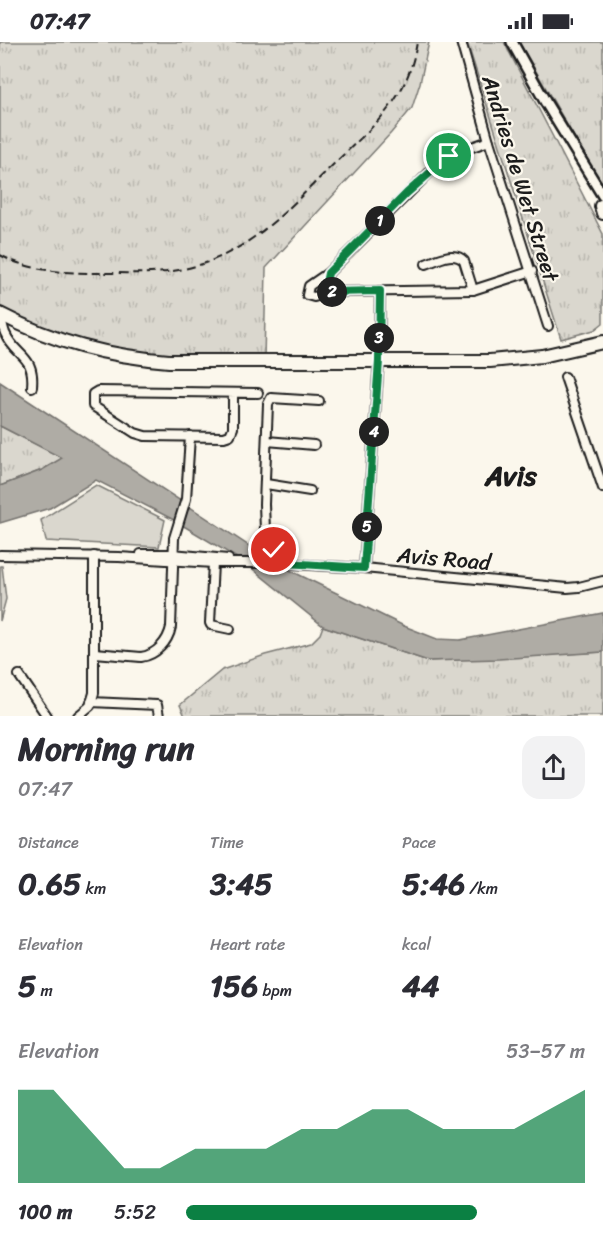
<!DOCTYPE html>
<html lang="en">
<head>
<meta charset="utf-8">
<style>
	:root { --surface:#fff; --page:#f2f2f3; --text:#2b2b33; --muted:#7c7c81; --accent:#0b8043 }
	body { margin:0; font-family:Sriracha,sans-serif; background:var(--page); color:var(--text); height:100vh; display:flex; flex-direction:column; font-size:22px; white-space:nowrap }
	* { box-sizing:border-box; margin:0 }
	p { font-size:20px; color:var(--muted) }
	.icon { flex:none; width:33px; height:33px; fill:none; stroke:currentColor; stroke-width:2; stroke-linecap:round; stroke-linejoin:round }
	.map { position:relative; height:674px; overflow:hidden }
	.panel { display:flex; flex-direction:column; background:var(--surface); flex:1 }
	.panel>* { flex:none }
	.pin { position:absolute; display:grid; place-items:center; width:51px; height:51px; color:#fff; margin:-26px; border:3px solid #fff; border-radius:50%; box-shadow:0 2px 6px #0007 }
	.km { position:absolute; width:30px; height:30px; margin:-15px; border-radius:50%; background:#222; color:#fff; font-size:16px; line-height:30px; text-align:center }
	.round { display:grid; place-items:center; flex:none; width:63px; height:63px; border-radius:18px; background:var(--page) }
	.summary { display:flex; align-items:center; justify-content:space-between; height:102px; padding:0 18px }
	h1 { font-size:33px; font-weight:700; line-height:45px }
	.stats { display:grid; grid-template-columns:repeat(3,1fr); gap:9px; height:102px; padding:6px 18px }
	.stats div { display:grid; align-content:center }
	.stats b { font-size:30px; font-weight:700 }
	.stats small { font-size:16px; font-weight:400 }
	.stats p { font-size:16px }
	.chart { height:168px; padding:12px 18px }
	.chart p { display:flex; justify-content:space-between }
	.chart svg { width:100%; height:108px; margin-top:6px; fill:var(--accent); opacity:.7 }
	ul { padding:0 18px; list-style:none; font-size:20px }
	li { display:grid; grid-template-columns:96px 72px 1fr; align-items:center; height:45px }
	li i { height:15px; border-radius:8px; background:var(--accent) }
	.status { display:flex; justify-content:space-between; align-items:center; height:42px; padding:0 30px; background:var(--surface); direction:ltr }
	.status svg { height:16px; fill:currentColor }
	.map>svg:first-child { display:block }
	.grass { fill:url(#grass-tufts); stroke:#7b7a75; stroke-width:1.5 }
	.green { fill:#dad7ce; stroke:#7b7a75; stroke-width:1.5 }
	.water { fill:#afaca5; stroke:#74726e; stroke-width:1.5 }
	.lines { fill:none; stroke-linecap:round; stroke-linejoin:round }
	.minor-casing { stroke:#1c1c1c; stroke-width:12 }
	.major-casing { stroke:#1c1c1c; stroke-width:14 }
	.highway-casing { stroke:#1c1c1c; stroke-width:16 }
	.minor { stroke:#fbf7ec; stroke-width:8 }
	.major { stroke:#fbf7ec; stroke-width:9 }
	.highway { stroke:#fbf7ec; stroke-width:12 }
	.rail { stroke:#1c1c1c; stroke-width:2; stroke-dasharray:9 4.5; stroke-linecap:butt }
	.route-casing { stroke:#fff; stroke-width:12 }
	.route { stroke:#0b8043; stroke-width:8 }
	.labels { text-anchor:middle; stroke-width:4.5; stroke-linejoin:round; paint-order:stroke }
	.street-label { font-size:22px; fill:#1c1c1c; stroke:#fbf7ec }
	.district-label { font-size:28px; font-weight:bold; fill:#1c1c1c; stroke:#fbf7ec }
</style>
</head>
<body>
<div class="status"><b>07:47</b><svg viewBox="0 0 49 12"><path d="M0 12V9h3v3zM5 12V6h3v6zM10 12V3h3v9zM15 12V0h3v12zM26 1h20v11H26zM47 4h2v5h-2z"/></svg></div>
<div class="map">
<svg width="603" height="674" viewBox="0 0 603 674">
	<defs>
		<pattern id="grass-tufts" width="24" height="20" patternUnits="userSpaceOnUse" patternTransform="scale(1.5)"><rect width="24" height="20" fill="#dad7ce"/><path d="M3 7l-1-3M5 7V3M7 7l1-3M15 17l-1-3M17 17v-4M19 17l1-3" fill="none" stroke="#bab8b0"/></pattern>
	</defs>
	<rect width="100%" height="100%" fill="#fbf7ec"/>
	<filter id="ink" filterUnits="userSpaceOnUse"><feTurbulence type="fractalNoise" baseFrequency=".0167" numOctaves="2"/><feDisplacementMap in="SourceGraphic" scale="12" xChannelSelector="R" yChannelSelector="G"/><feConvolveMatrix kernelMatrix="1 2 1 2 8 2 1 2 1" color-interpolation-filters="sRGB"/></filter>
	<g filter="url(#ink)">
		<g class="grass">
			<polygon points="0,0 429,0 420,41 412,66 391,91 266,226 264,318 134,316 0,272"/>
			<polygon points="467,0 504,0 603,192 603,281 594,288 561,297"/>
			<polygon points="519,0 603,0 603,145"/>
			<polygon points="0,384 63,416 42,428 0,444"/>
			<polygon points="323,584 428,619 603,610 603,674 185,674 180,663 222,628 265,613 311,601 320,592"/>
		</g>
		<g class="green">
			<polygon points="96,443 165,478 159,505 46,499 41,478"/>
			<polygon points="0,524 2,524 6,557 0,579"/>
		</g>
		<polygon class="water" points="0,340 275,521 404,584 437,597 460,598 603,571 603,610 499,617 428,619 323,584 244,520 172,477 96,438 50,466 0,481 0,444 42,428 62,416 0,384"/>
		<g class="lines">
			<defs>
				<g id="minor">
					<polyline points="461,0 489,99 548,284"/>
					<polyline points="489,99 455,111 438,122 328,231 309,244 307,253 314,255 331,250 473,248 532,229"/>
					<path d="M 426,222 C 437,218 454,208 464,219 L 473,248"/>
					<polyline points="328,231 326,241 331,250"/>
					<path d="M 0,273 C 2,279 3,286 5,291 C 16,316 35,312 32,345"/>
					<polyline points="565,335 603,446"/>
					<polyline points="233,351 233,386 230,393 224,395 145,394 135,391 93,364 93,352 98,349 258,351"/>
					<polyline points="267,399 314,403"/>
					<polyline points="266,442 310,449"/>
					<polyline points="141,512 172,512 228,517"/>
					<polyline points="0,513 119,515 213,521 275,521 364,526 567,546 579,545 603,539"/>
					<polyline points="213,521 210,581 211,583 230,587"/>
					<polyline points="286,521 272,505 265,488 264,462 268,362 271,356 319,359"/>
					<polyline points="364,526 379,319 380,249"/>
					<path d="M 95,611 L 141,615 C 156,613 168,600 171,585 L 174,496 L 186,457 L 190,394"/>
					<polyline points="19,633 47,674"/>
					<polyline points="91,660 157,663 159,674"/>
					<polyline points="78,674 90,664 94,651 94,514"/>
				</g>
				<polyline id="major" points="512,0 546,61 603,154"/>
				<g id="highway">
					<polyline points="601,164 603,171"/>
					<path d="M 0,272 C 55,301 108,314 169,319 L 490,319 L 542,314 L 603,300"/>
				</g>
			</defs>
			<use href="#minor" class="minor-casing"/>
			<use href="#major" class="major-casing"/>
			<use href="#highway" class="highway-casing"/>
			<use href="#minor" class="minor"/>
			<use href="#major" class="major"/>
			<use href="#highway" class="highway"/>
			<path class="rail" d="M 0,213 C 34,231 69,231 106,231 C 126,231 147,232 166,230 C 245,220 284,170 338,118 C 377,80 408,57 417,0"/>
		</g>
	</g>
	<g class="lines" filter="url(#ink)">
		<defs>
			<polyline id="route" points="274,508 286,521 364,526 379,319 380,249 331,250 326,241 328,231 407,151 449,114"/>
		</defs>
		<use href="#route" class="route-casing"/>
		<use href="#route" class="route"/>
	</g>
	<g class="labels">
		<g class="street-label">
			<text transform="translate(521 136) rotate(73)" y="8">Andries de Wet Street</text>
			<text transform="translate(444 516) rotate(5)" y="8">Avis Road</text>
		</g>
		<g class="district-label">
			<text x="511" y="443">Avis</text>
		</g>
	</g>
</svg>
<div class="pin" style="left:449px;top:114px;background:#1e9e55"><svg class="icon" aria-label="arrive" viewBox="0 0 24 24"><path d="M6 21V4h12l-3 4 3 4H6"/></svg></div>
<div class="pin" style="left:274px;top:508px;background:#d93025"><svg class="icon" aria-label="check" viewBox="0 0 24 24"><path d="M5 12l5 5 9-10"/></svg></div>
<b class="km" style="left:380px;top:179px">1</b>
<b class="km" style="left:332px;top:250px">2</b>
<b class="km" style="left:379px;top:296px">3</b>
<b class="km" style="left:374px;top:390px">4</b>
<b class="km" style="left:367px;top:485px">5</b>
</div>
<section class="panel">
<div class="summary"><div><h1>Morning run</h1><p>07:47</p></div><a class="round"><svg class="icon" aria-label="share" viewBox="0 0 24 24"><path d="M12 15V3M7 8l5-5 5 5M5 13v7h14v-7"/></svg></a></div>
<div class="stats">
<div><p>Distance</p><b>0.65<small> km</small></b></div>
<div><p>Time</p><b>3:45</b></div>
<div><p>Pace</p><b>5:46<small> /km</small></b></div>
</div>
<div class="stats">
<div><p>Elevation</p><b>5<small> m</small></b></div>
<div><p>Heart rate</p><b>156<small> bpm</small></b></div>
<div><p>kcal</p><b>44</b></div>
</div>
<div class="chart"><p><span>Elevation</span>53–57 m</p>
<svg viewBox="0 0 160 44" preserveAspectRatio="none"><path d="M0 44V6L10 6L20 22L30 38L40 38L50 30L60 30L70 30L80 22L90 22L100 14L110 14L120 22L130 22L140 22L150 14L160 6V44z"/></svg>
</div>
<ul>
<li><b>100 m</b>5:52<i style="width:73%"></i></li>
</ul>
</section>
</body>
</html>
